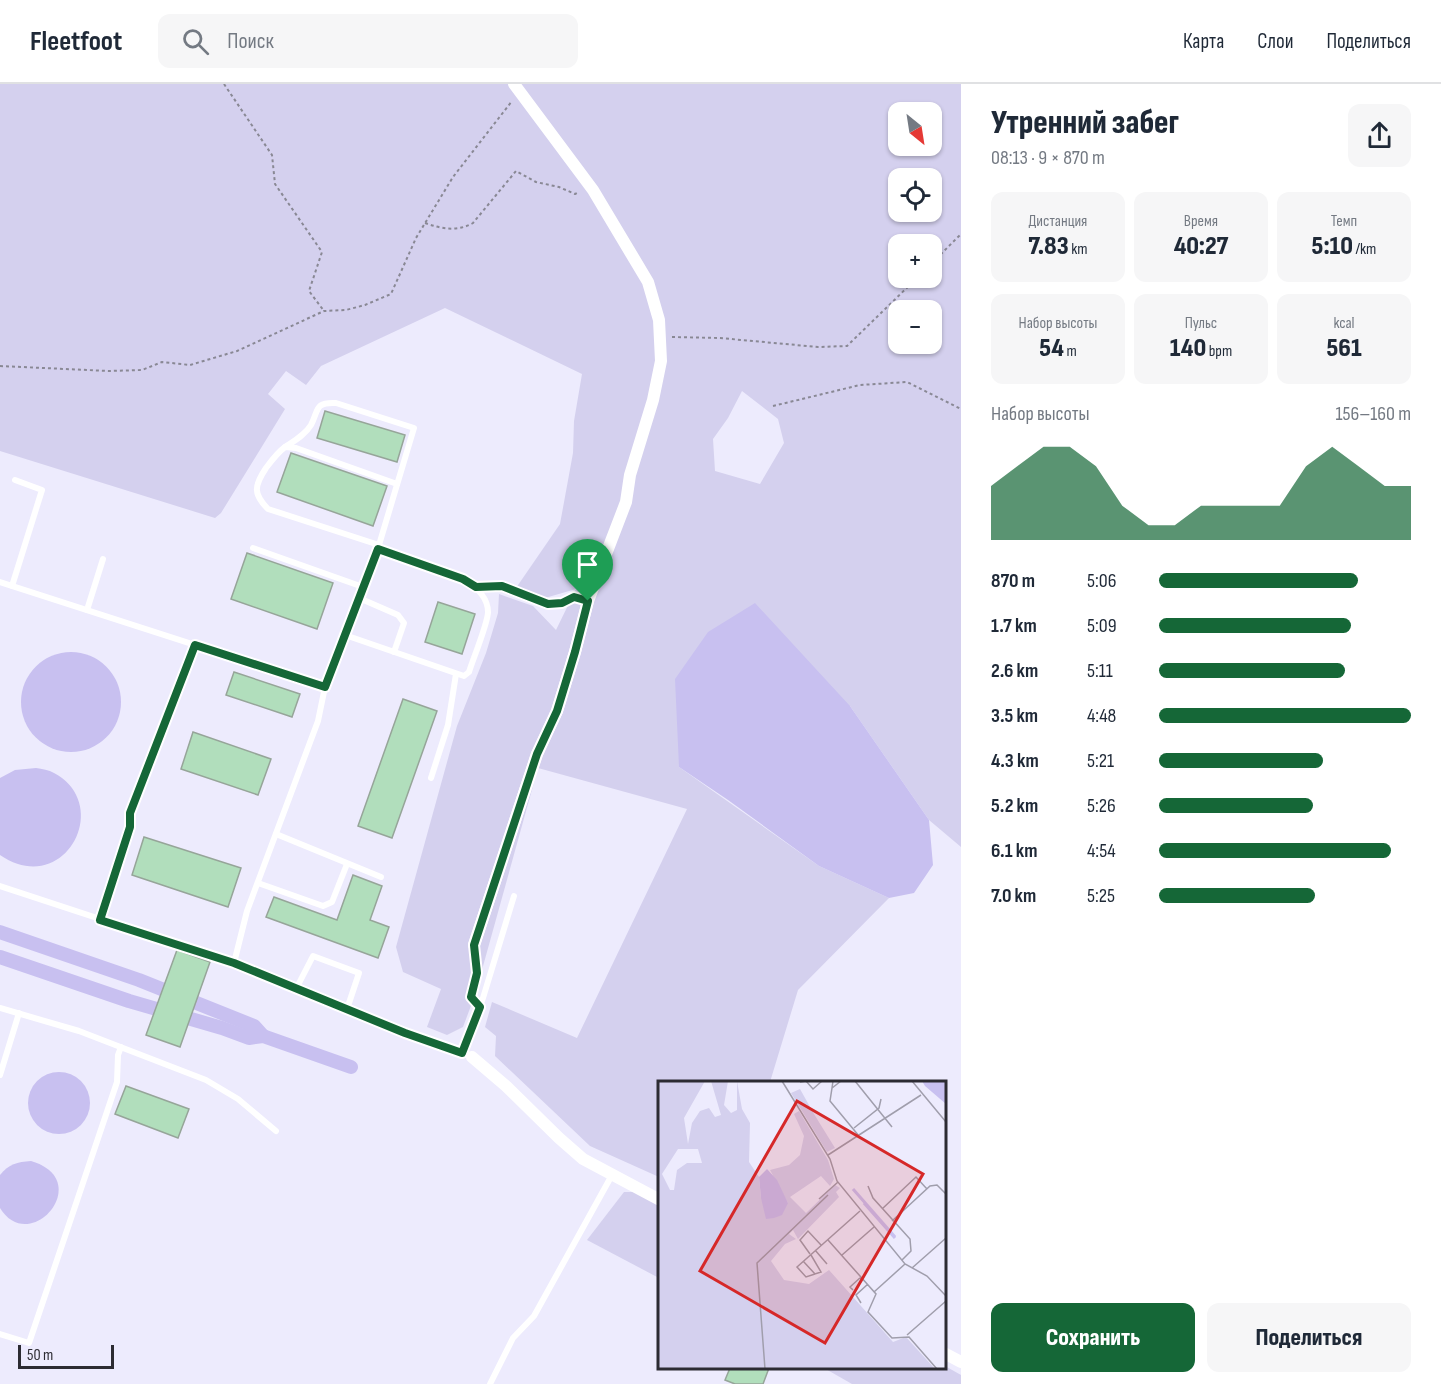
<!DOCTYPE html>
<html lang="ru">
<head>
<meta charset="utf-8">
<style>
	:root { --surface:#fff; --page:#f6f6f7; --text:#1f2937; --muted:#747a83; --line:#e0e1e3; --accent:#156737 }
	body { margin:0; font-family:"Sofia Sans Condensed",sans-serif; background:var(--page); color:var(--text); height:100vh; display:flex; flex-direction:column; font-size:22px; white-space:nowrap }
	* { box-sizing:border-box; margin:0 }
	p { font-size:20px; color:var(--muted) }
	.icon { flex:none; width:33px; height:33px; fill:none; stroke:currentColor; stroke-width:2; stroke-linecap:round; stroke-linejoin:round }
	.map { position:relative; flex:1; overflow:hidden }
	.panel { display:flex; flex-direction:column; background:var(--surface); width:480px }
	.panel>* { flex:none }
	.needle { width:39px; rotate:150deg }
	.controls { position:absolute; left:888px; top:18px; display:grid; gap:12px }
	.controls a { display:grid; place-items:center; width:54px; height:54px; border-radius:12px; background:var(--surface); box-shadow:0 2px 4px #0004; font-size:30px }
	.scale { position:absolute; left:18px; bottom:15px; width:96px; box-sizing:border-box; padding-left:6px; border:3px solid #2c2b32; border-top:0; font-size:16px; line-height:21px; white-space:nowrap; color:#2c2b32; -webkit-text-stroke:4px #edebfd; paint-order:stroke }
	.pin { position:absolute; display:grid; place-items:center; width:51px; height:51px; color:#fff; margin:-62px -26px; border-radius:50% 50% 50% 0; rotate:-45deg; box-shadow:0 0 6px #0007 }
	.pin .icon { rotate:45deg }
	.round { display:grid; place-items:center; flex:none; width:63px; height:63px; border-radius:12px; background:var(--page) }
	.summary { display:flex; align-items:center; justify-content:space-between; height:102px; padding:0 30px }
	h1 { font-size:33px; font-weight:800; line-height:45px }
	.metrics { display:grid; grid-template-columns:repeat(3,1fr); gap:9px; height:102px; padding:6px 30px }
	.metrics div { display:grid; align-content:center; border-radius:12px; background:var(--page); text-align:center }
	.metrics b { font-size:26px; font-weight:800 }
	.metrics small { font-size:16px; font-weight:400 }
	.metrics p { font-size:16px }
	.chart { height:168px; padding:12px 30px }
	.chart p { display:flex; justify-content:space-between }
	.chart svg { width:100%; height:108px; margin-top:6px; fill:var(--accent); opacity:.7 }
	.button { display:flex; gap:12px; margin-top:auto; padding:12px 30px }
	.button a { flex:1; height:69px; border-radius:12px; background:var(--accent); color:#fff; font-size:24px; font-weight:800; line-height:69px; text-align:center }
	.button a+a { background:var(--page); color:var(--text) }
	ul { padding:0 30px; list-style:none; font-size:20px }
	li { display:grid; grid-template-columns:96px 72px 1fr; align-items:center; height:45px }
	li i { height:15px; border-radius:8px; background:var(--accent) }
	header { display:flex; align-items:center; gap:36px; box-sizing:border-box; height:84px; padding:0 30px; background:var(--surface); border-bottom:2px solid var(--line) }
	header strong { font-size:28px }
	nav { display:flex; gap:33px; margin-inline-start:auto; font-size:21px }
	.search { width:420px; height:54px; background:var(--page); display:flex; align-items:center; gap:15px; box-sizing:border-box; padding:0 21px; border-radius:12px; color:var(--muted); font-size:22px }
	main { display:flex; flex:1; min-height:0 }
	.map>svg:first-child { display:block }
	.green { fill:#d4d0ee; fill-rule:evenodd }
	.water { fill:#c8c0f0 }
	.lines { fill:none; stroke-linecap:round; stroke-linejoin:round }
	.canal { stroke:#c8c0f0; stroke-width:14 }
	.building { fill:#b1debc; stroke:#96a599; stroke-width:1.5 }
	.path { stroke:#898894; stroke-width:2; stroke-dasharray:3 3; stroke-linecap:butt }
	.lane { stroke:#fff; stroke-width:6 }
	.street { stroke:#fff; stroke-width:12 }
	.route-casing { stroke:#fff; stroke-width:12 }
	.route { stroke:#156737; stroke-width:8 }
	.inset-river { fill:none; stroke:#c8c0f0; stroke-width:3 }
	.inset-road { fill:none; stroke:#a09eac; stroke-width:1.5 }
	.view { fill:#d62828; fill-opacity:0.15; stroke:#d62828; stroke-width:3 }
	.inset-edge { fill:none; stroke:#2c2b32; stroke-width:3 }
</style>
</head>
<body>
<header>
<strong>Fleetfoot</strong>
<div class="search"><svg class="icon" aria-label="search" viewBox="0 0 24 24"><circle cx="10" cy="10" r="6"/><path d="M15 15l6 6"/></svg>Поиск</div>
<nav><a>Карта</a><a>Слои</a><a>Поделиться</a></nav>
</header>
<main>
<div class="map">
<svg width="961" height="1300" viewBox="0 0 961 1300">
	<rect width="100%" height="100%" fill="#edebfd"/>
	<g class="green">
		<path d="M 0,0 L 961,0 L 961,763 L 929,736 L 850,622 L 679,683 L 819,782 L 889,814 L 798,906 L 770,998 L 660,998 L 659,1093 L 590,1062 L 495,972 L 496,952 L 485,943 L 492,918 L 577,954 L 687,725 L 538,684 L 475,911 L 463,943 L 447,951 L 427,943 L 441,905 L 403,888 L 396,863 L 457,642 L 486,569 L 498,529 L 499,510 L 533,522 L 556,546 L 576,505 L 545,514 L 516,504 L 560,440 L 573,369 L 574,337 L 582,290 L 445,224 L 321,282 L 306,301 L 286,287 L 268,310 L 285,325 L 221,429 L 215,434 L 0,367 ZM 898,28 L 932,28 L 932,62 L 898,62 ZM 898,94 L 932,94 L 932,128 L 898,128 ZM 898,160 L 932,160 L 932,194 L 898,194 ZM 898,226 L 932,226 L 932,260 L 898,260 ZM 742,307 L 778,335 L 784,359 L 760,400 L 715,387 L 713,355 L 728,334 Z"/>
		<polygon points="624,1108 638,1108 659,1120 659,1194 587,1156"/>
		<polygon points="945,1282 961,1291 961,1300 852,1300 824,1284 944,1284"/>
	</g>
	<g class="water">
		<polygon points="755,519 850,622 929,736 933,781 914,809 889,814 819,782 728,716 679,683 675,595 708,548"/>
		<circle cx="71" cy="618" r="50"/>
		<path d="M 36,684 C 42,685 49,686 54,689 C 114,721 64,815 0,771 L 0,694 L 15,686 Z"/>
		<circle cx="59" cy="1019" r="31"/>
		<path d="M 31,1077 C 96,1096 30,1173 0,1124 L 0,1091 C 9,1080 17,1078 31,1077 Z"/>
	</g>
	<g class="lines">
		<g class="canal">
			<polyline points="0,848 139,896 254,942 263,952"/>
			<polyline points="0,873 129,917 222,944 249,954 263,952 351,983"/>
		</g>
	</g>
	<g class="building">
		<polygon points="325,327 405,351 397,378 317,354"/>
		<polygon points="291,369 387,402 373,442 277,408"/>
		<polygon points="247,469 333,499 317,545 231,515"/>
		<polygon points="438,518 475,530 462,570 425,558"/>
		<polygon points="234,588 300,610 292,633 226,611"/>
		<polygon points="403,615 437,627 392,754 358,742"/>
		<polygon points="193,648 271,675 258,711 181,685"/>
		<polygon points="144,753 241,784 228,823 132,791"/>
		<polygon points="353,791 382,802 370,836 389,843 378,874 266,833 274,813 337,836"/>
		<polygon points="177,866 210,878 180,963 146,951"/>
		<polygon points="126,1002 189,1025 178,1054 115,1030"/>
		<polygon points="730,1284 769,1284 763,1300 735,1300 725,1296"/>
	</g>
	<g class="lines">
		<g class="path">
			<polyline points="224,0 272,71 275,100 322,168 309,207 324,227"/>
			<path d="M 425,139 C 442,145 457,148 473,139 L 516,87 L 536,98 L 559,103 L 575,110 L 579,108"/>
			<polyline points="932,179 961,150"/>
			<polyline points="672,253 720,254 818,263 847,262 917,194"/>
			<polyline points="0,282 109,287 142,286 162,278 190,281 237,267 324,227 346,226 365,221 391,210 416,154 453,93 512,17"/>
			<polyline points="773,322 860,301 907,298 961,325"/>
			<polyline points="472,914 477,889 475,873"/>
		</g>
		<g class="lane">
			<path d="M 379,461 L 268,425 C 253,410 254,402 266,384 C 272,376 277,369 285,363 L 296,364 L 397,400"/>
			<polyline points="253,464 363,503"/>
			<polyline points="0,498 325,603"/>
			<polyline points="12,502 42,406 15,396"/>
			<path d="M 476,503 C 485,502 496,501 505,503 C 532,511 545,526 574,513 L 588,517"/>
			<polyline points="359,514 398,531 404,539 394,568"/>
			<polyline points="87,526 103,475"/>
			<path d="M 345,551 L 464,592 L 469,588 C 473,575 488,539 488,528 C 488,512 475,502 463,495 L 378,465"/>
			<polyline points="431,694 448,641 456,590"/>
			<polyline points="276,750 381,793"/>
			<polyline points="258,799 323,822 332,818 347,780"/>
			<polyline points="0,802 234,879 405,949 472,973"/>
			<polyline points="100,836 130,743 131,729 195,561"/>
			<path d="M 234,879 L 247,827 L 318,637 L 325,603 L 379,461 L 414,344 L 336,319 C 314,318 319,326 311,341 C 305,351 294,357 285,363"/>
			<polyline points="296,905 313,872 359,889 347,925"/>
			<polyline points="0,924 79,947 206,996 238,1015 276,1047"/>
			<polyline points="462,969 483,914 514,812"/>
			<polyline points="0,991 19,929"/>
			<polyline points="0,1250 29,1259 117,998 118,971 121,963"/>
			<polyline points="490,1300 513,1254 534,1232 612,1091"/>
		</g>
		<g class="street">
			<polyline points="474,861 537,670 557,627 575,568 588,517 626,418 630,391 653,316 661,277 659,236 648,198 593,106 514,0"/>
			<polyline points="472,973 506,1002 559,1054 583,1075 660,1116"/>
			<polyline points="944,1269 961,1278"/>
		</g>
	</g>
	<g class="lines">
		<defs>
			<polygon id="route" points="378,465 463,495 476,503 502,502 548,520 562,519 574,513 588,517 575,568 557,627 537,670 474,861 477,889 471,913 480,923 462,969 405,949 234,879 100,836 130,743 130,729 195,561 325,603"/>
		</defs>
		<use href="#route" class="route-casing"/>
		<use href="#route" class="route"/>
	</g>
	<g transform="translate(658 997)">
		<rect width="288" height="288" fill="#edebfd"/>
		<path d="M 0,0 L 47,0 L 26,37 L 30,63 L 34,42 L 42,30 L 51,27 L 57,36 L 63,34 L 53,0 L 70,0 L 66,24 L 73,32 L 79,29 L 79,0 L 84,28 L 92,42 L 91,81 L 101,96 L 103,117 L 130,122 L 112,89 L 131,84 L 142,74 L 146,55 L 136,33 L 141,30 L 170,79 L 176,98 L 172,105 L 163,95 L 132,116 L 148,132 L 177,104 L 182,107 L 178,111 L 181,116 L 140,158 L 135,149 L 131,153 L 138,158 L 127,163 L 113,180 L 126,199 L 151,203 L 171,189 L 235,261 L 248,256 L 277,288 L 0,288 ZM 20,68 L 40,68 L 44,82 L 29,82 L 19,89 L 16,109 L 12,109 L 4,93 ZM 142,8 L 156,33 L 177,67 L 169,71 L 133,12 Z" fill="#d4d0ee" fill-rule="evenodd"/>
		<path d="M 264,0 L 288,0 L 288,23 L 267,5 ZM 109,88 L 119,99 L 130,122 L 124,134 L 116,137 L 108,138 L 103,117 L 101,96 Z" fill="#c8c0f0"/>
		<path class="inset-river" d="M 195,108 L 237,156M 206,122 L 237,157"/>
		<path class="inset-road" d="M 124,0 L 172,78 L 179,100 L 247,183 L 269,195 L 288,215M 175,0 L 174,7 L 183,0M 197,0 L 234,46M 254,0 L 288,41M 142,1 L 148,0 L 155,8 L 164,0M 174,7 L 172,20 L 201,55M 196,47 L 221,27 L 223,18M 170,74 L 263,14M 210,105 L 215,117 L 252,158 L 253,170 L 244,179M 161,118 L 180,101M 224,128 L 258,96 L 269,108M 234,140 L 272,105 L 279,104 L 288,113M 170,159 L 218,213 L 210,231 L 234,257 L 251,256 L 279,288M 157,169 L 169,183M 152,173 L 142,159 L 150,150 L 163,164M 184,174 L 216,146M 145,180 L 157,193 L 163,191 L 153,174M 254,187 L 288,157M 157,193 L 148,196 L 139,186 L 202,130M 195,209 L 192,206 L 203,196M 216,211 L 247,183M 203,222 L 198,214 L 210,203M 249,254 L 288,220M 107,288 L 99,182 L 170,114"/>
		<path class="view" d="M 139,20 L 265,93 L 167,262 L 42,190 Z"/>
		<rect width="288" height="288" class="inset-edge"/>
	</g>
</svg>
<div class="controls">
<a><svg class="needle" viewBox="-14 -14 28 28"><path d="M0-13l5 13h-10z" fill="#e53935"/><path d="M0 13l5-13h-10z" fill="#747a83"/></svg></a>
<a><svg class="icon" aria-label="locate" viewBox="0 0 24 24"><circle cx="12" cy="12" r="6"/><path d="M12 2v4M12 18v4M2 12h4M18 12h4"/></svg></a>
<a>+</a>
<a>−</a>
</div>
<div class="scale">50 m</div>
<div class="pin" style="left:588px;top:517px;background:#1e9e55"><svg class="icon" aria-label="arrive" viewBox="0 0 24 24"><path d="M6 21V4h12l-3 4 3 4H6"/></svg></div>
</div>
<section class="panel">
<div class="summary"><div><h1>Утренний забег</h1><p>08:13 · 9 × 870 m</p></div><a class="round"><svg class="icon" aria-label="share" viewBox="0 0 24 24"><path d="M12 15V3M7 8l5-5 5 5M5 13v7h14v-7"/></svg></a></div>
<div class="metrics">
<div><p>Дистанция</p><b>7.83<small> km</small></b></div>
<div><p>Время</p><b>40:27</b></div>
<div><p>Темп</p><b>5:10<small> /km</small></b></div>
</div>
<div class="metrics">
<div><p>Набор высоты</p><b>54<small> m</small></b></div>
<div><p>Пульс</p><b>140<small> bpm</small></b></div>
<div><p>kcal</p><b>561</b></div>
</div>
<div class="chart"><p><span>Набор высоты</span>156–160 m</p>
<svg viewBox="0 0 160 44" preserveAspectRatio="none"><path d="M0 44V22L10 14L20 6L30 6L40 14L50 30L60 38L70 38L80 30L90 30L100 30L110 30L120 14L130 6L140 14L150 22L160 22V44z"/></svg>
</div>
<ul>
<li><b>870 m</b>5:06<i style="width:79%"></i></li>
<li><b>1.7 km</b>5:09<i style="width:76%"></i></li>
<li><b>2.6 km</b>5:11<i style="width:74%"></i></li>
<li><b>3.5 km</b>4:48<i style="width:100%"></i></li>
<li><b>4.3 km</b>5:21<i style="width:65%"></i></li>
<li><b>5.2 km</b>5:26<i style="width:61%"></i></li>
<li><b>6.1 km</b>4:54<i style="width:92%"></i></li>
<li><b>7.0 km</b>5:25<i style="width:62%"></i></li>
</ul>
<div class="button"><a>Сохранить</a><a>Поделиться</a></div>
</section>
</main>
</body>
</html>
